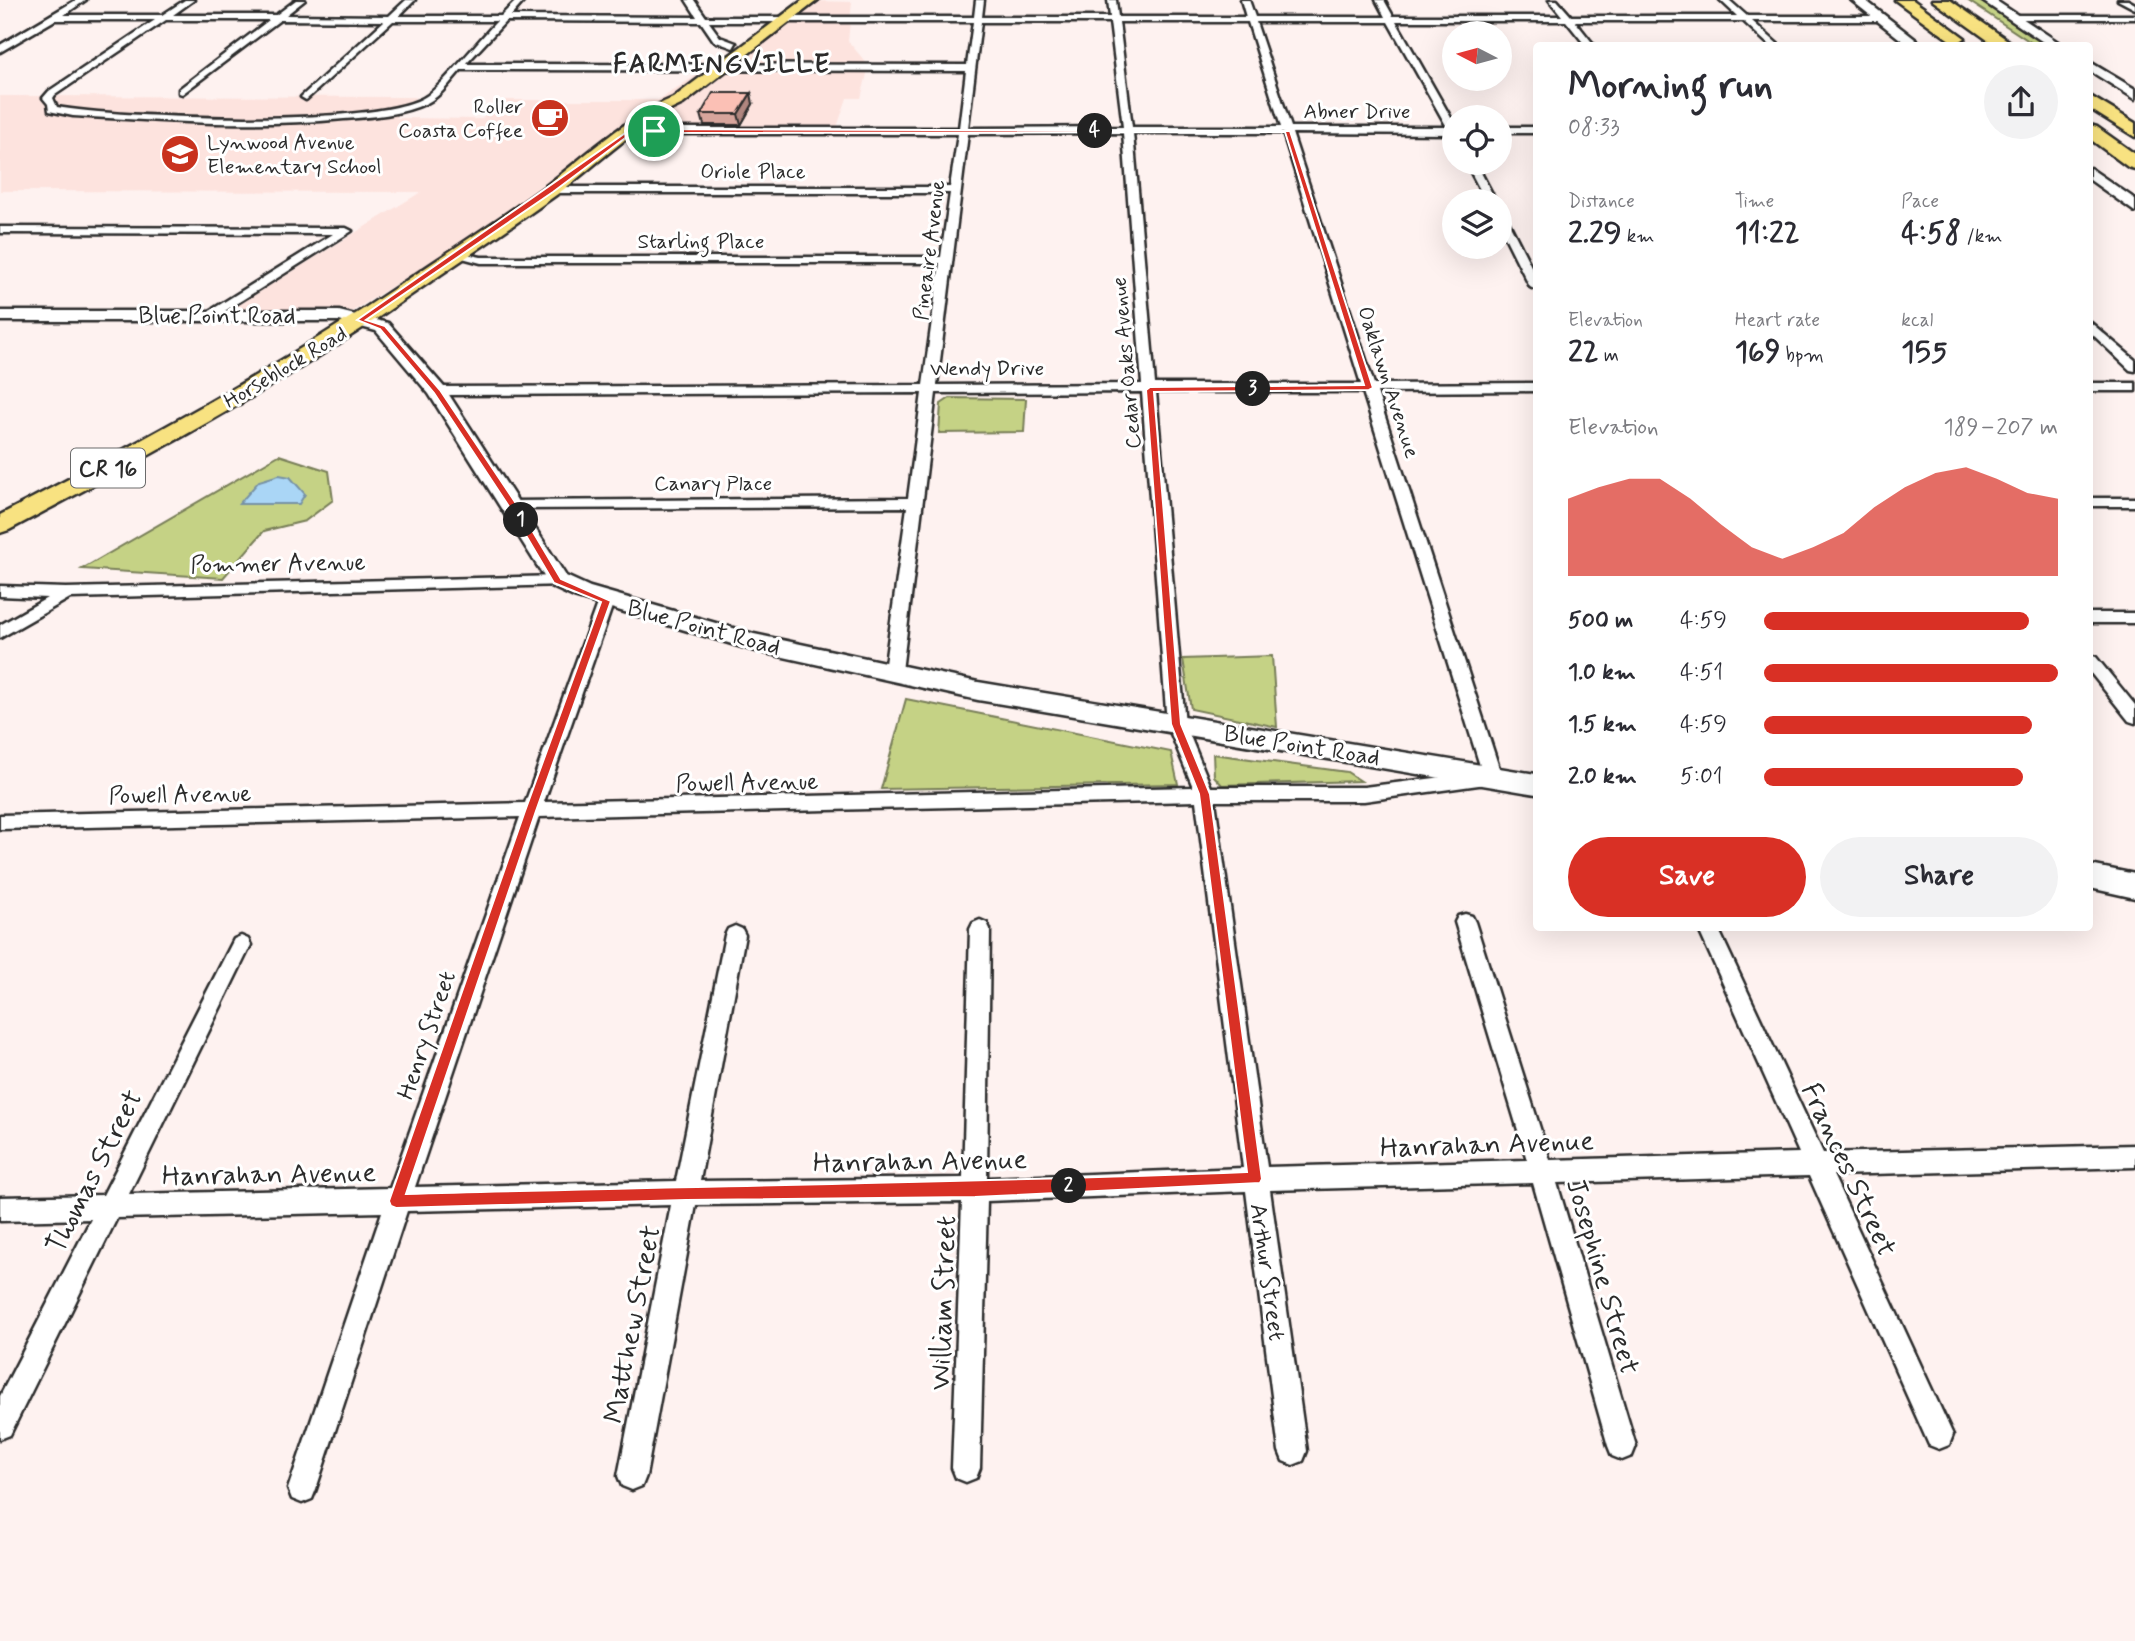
<!DOCTYPE html>
<html lang="en">
<head>
<meta charset="utf-8">
<style>
	:root { --surface:#fff; --page:#f2f2f3; --text:#2b2b33; --muted:#7c7c81; --accent:#d93025 }
	body { margin:0; font-family:Mynerve,sans-serif; background:var(--page); color:var(--text); height:100vh; display:flex; flex-direction:column; font-size:26px; white-space:nowrap }
	* { box-sizing:border-box; margin:0 }
	p { font-size:23px; color:var(--muted) }
	.icon { flex:none; width:38px; height:38px; fill:none; stroke:currentColor; stroke-width:2; stroke-linecap:round; stroke-linejoin:round }
	.map { position:relative; flex:1; overflow:hidden }
	.side { position:absolute; left:1533px; top:42px; width:560px; height:889px; display:flex; flex-direction:column; background:var(--surface); border-radius:7px; box-shadow:0 7px 28px #0002 }
	.side>* { flex:none }
	.needle { width:46px; rotate:276deg }
	.tools { position:absolute; left:1442px; top:21px; display:grid; gap:14px }
	.tools a { display:grid; place-items:center; width:70px; height:70px; border-radius:50%; background:var(--surface); box-shadow:0 7px 28px #0002; font-size:35px }
	.pin { position:absolute; display:grid; place-items:center; width:60px; height:60px; color:#fff; margin:-30px; border:4px solid #fff; border-radius:50%; box-shadow:0 2px 7px #0007 }
	.km { position:absolute; width:35px; height:35px; margin:-18px; border-radius:50%; background:#222; color:#fff; font-size:19px; line-height:35px; text-align:center }
	.round { display:grid; place-items:center; flex:none; width:74px; height:74px; border-radius:37px; background:var(--page) }
	.headline { display:flex; align-items:center; justify-content:space-between; height:119px; padding:0 35px }
	h1 { font-size:38px; font-weight:800; line-height:52px }
	.metrics { display:grid; grid-template-columns:repeat(3,1fr); gap:10px; height:119px; padding:7px 35px }
	.metrics div { display:grid; align-content:center }
	.metrics b { font-size:30px; font-weight:800 }
	.metrics small { font-size:19px; font-weight:400 }
	.metrics p { font-size:19px }
	.chart { height:196px; padding:14px 35px }
	.chart p { display:flex; justify-content:space-between }
	.chart svg { width:100%; height:126px; margin-top:7px; fill:var(--accent); opacity:.7 }
	.button { display:flex; gap:14px; margin-top:auto; padding:14px 35px }
	.button a { flex:1; height:80px; border-radius:42px; background:var(--accent); color:#fff; font-size:28px; font-weight:800; line-height:80px; text-align:center }
	.button a+a { background:var(--page); color:var(--text) }
	ul { padding:0 35px; list-style:none; font-size:23px }
	li { display:grid; grid-template-columns:112px 84px 1fr; align-items:center; height:52px }
	li i { height:18px; border-radius:9px; background:var(--accent) }
	.map>svg:first-child { display:block }
	.built { fill:#fde3de }
	.green { fill:#c5d285; stroke:#787e58; stroke-width:2 }
	.water { fill:#aad6f6; stroke:#7792a5; stroke-width:2 }
	.lines { fill:none; stroke-linecap:round; stroke-linejoin:round }
	.street-casing { stroke:#2b2b2b; stroke-width:5 }
	.secondary-casing { stroke:#2b2b2b; stroke-width:5 }
	.primary-casing { stroke:#2b2b2b; stroke-width:5 }
	.highway-casing { stroke:#2b2b2b; stroke-width:5 }
	.street { fill:#fff; fill-rule:evenodd }
	.secondary { fill:#fff; fill-rule:evenodd }
	.primary { fill:#f8e281; fill-rule:evenodd }
	.highway { fill:#f8e281; fill-rule:evenodd }
	.wall { fill:#d8a59c; stroke:#2b2b2b; stroke-width:2 }
	.shaded-wall { fill:#b0867f; stroke:#2b2b2b; stroke-width:2 }
	.building { fill:#fbc0b5; stroke:#2b2b2b; stroke-width:2 }
	.route { fill:#d93025; stroke:#fff; stroke-width:2; fill-rule:evenodd }
	.labels { text-anchor:middle; stroke-width:6; stroke-linejoin:round; paint-order:stroke }
	.far-poi-label { font-size:21px; fill:#2b2b2b; stroke:#fff; text-anchor:end }
	.far-street-label { font-size:21px; fill:#2b2b2b; stroke:#fff }
	.shield { fill:#fff; stroke:#6b6b6b; stroke-width:2 }
	.shield-label { font-size:23px; font-weight:bold; fill:#2b2b2b }
	.street-label { font-size:24px; fill:#2b2b2b; stroke:#fff }
	.far-district-label { font-size:26px; font-weight:bold; letter-spacing:2px; fill:#2b2b2b; stroke:#fff }
	.near-street-label { font-size:28px; fill:#2b2b2b; stroke:#fff }
</style>
</head>
<body>
<div class="map">
<svg width="2135" height="1641" viewBox="0 0 2135 1641">
	<rect width="100%" height="100%" fill="#fef2f0"/>
	<filter id="ink" filterUnits="userSpaceOnUse"><feTurbulence type="fractalNoise" baseFrequency=".0143" numOctaves="2"/><feDisplacementMap in="SourceGraphic" scale="14" xChannelSelector="R" yChannelSelector="G"/><feConvolveMatrix kernelMatrix="1 2 1 2 8 2 1 2 1" color-interpolation-filters="sRGB"/></filter>
	<g filter="url(#ink)">
		<polygon class="built" points="811,1 852,2 848,41 869,66 861,98 847,98 837,127 643,129 348,314 227,312 421,192 0,191 0,96 416,97 396,118 482,119 498,100 658,100"/>
		<g class="green">
			<polygon points="1967,0 1978,0 2048,45 2035,45"/>
			<polygon points="950,398 1026,399 1024,432 939,433 941,404"/>
			<polygon points="279,455 329,471 333,500 305,521 264,531 223,578 82,569"/>
			<polygon points="1272,656 1277,727 1191,709 1183,659"/>
			<polygon points="906,699 1171,752 1178,784 881,789"/>
			<polygon points="1213,754 1347,772 1361,781 1222,785 1214,776"/>
		</g>
		<polygon class="water" points="279,475 290,477 305,494 299,504 239,504 259,481"/>
		<g class="lines">
			<defs>
				<g id="street">
					<path d="M 76,0 L 86,0 L 64,15 L 162,15 L 185,0 L 194,0 L 173,15 L 276,15 L 296,0 L 305,0 L 286,15 L 389,16 L 406,0 L 415,0 L 399,16 L 501,16 L 517,0 L 525,0 L 511,16 L 697,17 L 686,0 L 694,0 L 706,17 L 974,17 L 976,0 L 984,0 L 982,17 L 1110,17 L 1108,0 L 1116,0 L 1118,17 L 1246,17 L 1241,0 L 1249,0 L 1255,17 L 1385,17 L 1376,0 L 1384,0 L 1393,16 L 1562,16 L 1549,0 L 1557,0 L 1571,16 L 1737,16 L 1720,0 L 1729,0 L 1747,16 L 1883,16 L 1880,21 L 1752,21 L 1780,46 L 1770,46 L 1743,21 L 1575,21 L 1595,46 L 1586,46 L 1566,21 L 1396,21 L 1454,123 L 1454,134 L 1292,133 L 1374,384 L 1536,383 L 1536,391 L 1377,392 L 1502,777 L 1500,782 L 1364,801 L 1215,801 L 1267,1167 L 1527,1160 L 1455,922 L 1458,916 L 1465,914 L 1472,916 L 1475,922 L 1550,1160 L 1799,1153 L 1698,928 L 1718,928 L 1823,1153 L 2135,1145 L 2135,1167 L 1833,1175 L 1953,1435 L 1949,1445 L 1939,1449 L 1929,1445 L 1809,1176 L 1557,1183 L 1636,1446 L 1632,1456 L 1622,1460 L 1612,1456 L 1608,1446 L 1533,1183 L 1270,1190 L 1307,1451 L 1303,1461 L 1293,1465 L 1283,1461 L 1279,1451 L 1246,1191 L 987,1201 L 980,1468 L 976,1478 L 966,1482 L 956,1478 L 952,1468 L 962,1202 L 696,1205 L 646,1476 L 642,1486 L 632,1490 L 622,1486 L 618,1476 L 671,1205 L 407,1211 L 316,1489 L 312,1499 L 302,1503 L 292,1499 L 288,1489 L 382,1212 L 117,1218 L 10,1435 L 0,1439 L 0,1396 L 91,1219 L 0,1221 L 0,1197 L 103,1195 L 234,939 L 241,936 L 248,939 L 251,945 L 129,1194 L 390,1188 L 520,817 L 0,829 L 0,815 L 525,803 L 598,601 L 606,596 L 614,601 L 544,802 L 1193,787 L 1167,724 L 1142,392 L 936,393 L 902,671 L 893,677 L 884,671 L 907,507 L 512,509 L 505,505 L 512,501 L 908,498 L 922,393 L 437,395 L 430,391 L 437,387 L 923,385 L 940,263 L 481,263 L 451,255 L 457,252 L 481,257 L 941,257 L 950,193 L 551,193 L 546,190 L 551,187 L 950,187 L 958,134 L 631,134 L 626,131 L 631,128 L 959,128 L 966,71 L 461,70 C 451,81 441,96 427,103 C 402,115 372,117 344,119 C 254,128 163,121 73,116 L 49,111 L 48,104 L 43,98 L 49,91 L 155,20 L 55,20 L 0,52 L 0,45 ZM 166,20 L 269,20 L 179,89 L 179,93 L 182,94 L 280,20 L 384,21 L 303,95 L 301,97 L 306,100 L 393,21 L 497,21 C 477,42 449,78 428,95 C 384,129 117,118 57,107 L 53,98 L 55,95 ZM 506,21 L 701,22 L 714,41 L 733,48 L 736,43 L 720,37 L 709,22 L 973,22 L 967,65 L 466,64 ZM 981,22 L 1110,22 L 1123,127 L 968,128 ZM 1119,22 L 1248,22 L 1281,127 L 1132,127 ZM 1256,22 L 1388,22 L 1447,127 L 1291,127 ZM 1123,133 L 1142,384 L 937,385 L 968,134 ZM 1133,133 L 1283,133 L 1361,384 L 1155,384 ZM 1156,392 L 1363,392 L 1482,772 L 1364,787 L 1211,787 L 1185,724 ZM 1196,801 L 1243,1168 L 987,1178 L 990,929 L 987,923 L 980,920 L 973,923 L 970,929 L 963,1178 L 700,1181 L 745,935 L 742,929 L 735,926 L 728,929 L 725,935 L 676,1181 L 415,1187 L 539,817 Z"/>
					<polygon points="2118,0 2128,0 2135,4 2135,9"/>
					<polygon points="2013,15 2135,15 2135,19 2010,19"/>
					<rect x="1500" y="127" width="36" height="6"/>
					<polygon points="1466,163 1476,163 1496,201 1486,201"/>
					<polygon points="1500,214 1506,217 1536,276 1536,290 1530,287 1500,227"/>
					<polygon points="0,227 346,228 352,231 212,319 208,318 208,312 333,234 0,233"/>
					<polygon points="2090,322 2135,360 2135,371 2130,370 2090,332"/>
					<rect x="2090" y="383" width="45" height="8"/>
					<rect x="2090" y="498" width="45" height="8"/>
					<polygon points="558,576 566,581 564,585 70,598 0,638 0,625 47,598 0,596 0,586 66,588"/>
					<rect x="2090" y="613" width="45" height="10"/>
					<polygon points="2090,655 2096,657 2135,705 2135,723 2129,721 2090,672"/>
				</g>
				<g id="secondary">
					<polygon points="1851,0 1865,0 1924,46 1909,46"/>
					<polygon points="1981,0 1995,0 2064,46 2049,46"/>
					<polygon points="2090,62 2135,89 2135,99 2090,71"/>
					<polygon points="2090,168 2135,199 2135,212 2090,180"/>
					<polygon points="0,311 339,311 388,323 444,387 566,576 590,587 754,634 978,682 1536,774 1536,794 978,700 752,650 574,597 550,586 429,394 376,331 339,321 0,321"/>
					<polygon points="2090,865 2135,874 2135,898 2090,888"/>
				</g>
				<path id="primary" d="M 803,0 L 818,0 L 683,104 C 637,124 599,163 559,193 C 506,231 451,267 398,304 C 274,390 141,460 9,530 L 0,533 L 0,515 C 136,444 271,372 398,286 C 448,252 499,220 547,185 C 587,155 626,117 673,98 Z"/>
				<g id="highway">
					<polygon points="1895,0 1913,0 1965,38 1957,43 1951,41"/>
					<polygon points="1932,0 1950,0 2016,46 1996,46"/>
					<polygon points="2090,96 2135,123 2135,137 2090,109"/>
					<polygon points="2090,125 2097,127 2135,154 2135,169 2128,167 2090,139"/>
				</g>
			</defs>
			<use href="#street" class="street-casing"/>
			<use href="#secondary" class="secondary-casing"/>
			<use href="#primary" class="primary-casing"/>
			<use href="#highway" class="highway-casing"/>
			<use href="#street" class="street"/>
			<use href="#secondary" class="secondary"/>
			<use href="#primary" class="primary"/>
			<use href="#highway" class="highway"/>
		</g>
		<polygon class="wall" points="753,104 741,125 704,125 701,114"/>
		<polygon class="shaded-wall" points="751,93 753,104 741,125 738,114"/>
		<polygon class="building" points="713,93 751,93 738,114 701,114"/>
	</g>
	<path class="route" d="M 631,129 L 1290,131 L 1373,388 L 1369,390 L 1154,392 L 1181,724 L 1210,794 L 1262,1179 L 1260,1183 L 975,1197 L 686,1200 L 396,1208 L 391,1206 L 389,1201 L 525,811 L 601,602 L 554,583 L 508,505 L 434,393 L 380,329 L 357,320 ZM 1285,132 L 1364,385 L 1150,387 L 1146,390 L 1171,724 L 1199,794 L 1247,1172 C 967,1183 687,1186 406,1194 L 536,811 L 611,601 L 561,579 L 517,505 L 440,390 L 385,326 L 366,320 L 553,192 L 632,133 Z"/>
	<defs>
		<symbol id="cafe-disc" viewBox="-11 -11 22 22"><circle r="9.5" fill="#c8321e" stroke="#fff"/><path d="M-5.5-4.5H6V0H3Q3 3.5 0 3.5H-2.5Q-5.5 3.5-5.5 0ZM3-3.2v2h1.7v-2ZM-6 4.5H4V6H-6Z" fill="#fff"/></symbol>
		<symbol id="school-disc" viewBox="-11 -11 22 22"><circle r="9.5" fill="#c8321e" stroke="#fff"/><path d="M0-5L7-2L0 1L-7-2ZM-4 1L0 2.5L4 1V4Q0 6-4 4Z" fill="#fff"/></symbol>
	</defs>
	<g fill-rule="evenodd">
		<use href="#cafe-disc" x="528" y="96" width="44" height="44"/>
		<use href="#school-disc" x="158" y="132" width="44" height="44"/>
	</g>
	<g class="labels">
		<g class="far-poi-label">
			<text x="523" y="113">Roller<tspan x="523" dy="24">Coasta Coffee</tspan></text>
			<text x="207" y="149" text-anchor="start">Lynwood Avenue<tspan x="207" dy="24">Elementary School</tspan></text>
		</g>
		<g class="far-street-label">
			<text x="1357" y="118">Abner Drive</text>
			<text x="753" y="178">Oriole Place</text>
			<text x="701" y="248">Starling Place</text>
			<text transform="translate(929 250) rotate(-83)" y="7">Pineaire Avenue</text>
			<text transform="translate(1126 363) rotate(-95)" y="7">Cedar Oaks Avenue</text>
			<text transform="translate(285 367) rotate(-31)" y="7">Horseblock Road</text>
			<text x="987" y="375">Wendy Drive</text>
			<text transform="translate(1389 382) rotate(72)" y="7">Oaklawn Avenue</text>
			<text x="713" y="490">Canary Place</text>
		</g>
		<rect class="shield" x="71" y="448.5" width="74" height="39" rx="5"/>
		<g class="shield-label">
			<text x="108" y="476">CR 16</text>
		</g>
		<g class="street-label">
			<text x="217" y="323">Blue Point Road</text>
			<text transform="translate(278 563) rotate(-1)" y="8">Pommer Avenue</text>
			<text transform="translate(704 627) rotate(15)" y="8">Blue Point Road</text>
			<text transform="translate(1302 745) rotate(9)" y="8">Blue Point Road</text>
			<text transform="translate(747 782) rotate(-1)" y="8">Powell Avenue</text>
			<text transform="translate(180 794) rotate(-1)" y="8">Powell Avenue</text>
			<text transform="translate(426 1035) rotate(-71)" y="8">Henry Street</text>
			<text transform="translate(1268 1272) rotate(82)" y="8">Arthur Street</text>
		</g>
		<g class="far-district-label">
			<text x="722" y="72">FARMINGVILLE</text>
		</g>
		<g class="near-street-label">
			<text transform="translate(1487 1143) rotate(-2)" y="10">Hanrahan Avenue</text>
			<text transform="translate(920 1160) rotate(-1)" y="10">Hanrahan Avenue</text>
			<text transform="translate(1850 1169) rotate(65)" y="10">Frances Street</text>
			<text transform="translate(93 1171) rotate(-63)" y="10">Thomas Street</text>
			<text transform="translate(269 1173) rotate(-1)" y="10">Hanrahan Avenue</text>
			<text transform="translate(1604 1276) rotate(74)" y="10">Josephine Street</text>
			<text transform="translate(942 1303) rotate(-88)" y="10">William Street</text>
			<text transform="translate(631 1324) rotate(-79)" y="10">Matthew Street</text>
		</g>
	</g>
</svg>
<div class="tools">
<a><svg class="needle" viewBox="-14 -14 28 28"><path d="M0-13l5 13h-10z" fill="#e53935"/><path d="M0 13l5-13h-10z" fill="#7c7c81"/></svg></a>
<a><svg class="icon" aria-label="locate" viewBox="0 0 24 24"><circle cx="12" cy="12" r="6"/><path d="M12 2v4M12 18v4M2 12h4M18 12h4"/></svg></a>
<a><svg class="icon" aria-label="layers" viewBox="0 0 24 24"><path d="M12 4l9 5-9 5-9-5zM3 14l9 5 9-5"/></svg></a>
</div>
<div class="pin" style="left:654px;top:131px;background:#1e9e55"><svg class="icon" aria-label="arrive" viewBox="0 0 24 24"><path d="M6 21V4h12l-3 4 3 4H6"/></svg></div>
<b class="km" style="left:521px;top:520px">1</b>
<b class="km" style="left:1069px;top:1186px">2</b>
<b class="km" style="left:1253px;top:389px">3</b>
<b class="km" style="left:1095px;top:131px">4</b>
<section class="side">
<div class="headline"><div><h1>Morning run</h1><p>08:33</p></div><a class="round"><svg class="icon" aria-label="share" viewBox="0 0 24 24"><path d="M12 15V3M7 8l5-5 5 5M5 13v7h14v-7"/></svg></a></div>
<div class="metrics">
<div><p>Distance</p><b>2.29<small> km</small></b></div>
<div><p>Time</p><b>11:22</b></div>
<div><p>Pace</p><b>4:58<small> /km</small></b></div>
</div>
<div class="metrics">
<div><p>Elevation</p><b>22<small> m</small></b></div>
<div><p>Heart rate</p><b>169<small> bpm</small></b></div>
<div><p>kcal</p><b>155</b></div>
</div>
<div class="chart"><p><span>Elevation</span>189–207 m</p>
<svg viewBox="0 0 160 44" preserveAspectRatio="none"><path d="M0 44V17L10 13L20 10L30 10L40 17L50 26L60 34L70 38L80 34L90 29L100 20L110 13L120 8L130 6L140 10L150 15L160 17V44z"/></svg>
</div>
<ul>
<li><b>500 m</b>4:59<i style="width:90%"></i></li>
<li><b>1.0 km</b>4:51<i style="width:100%"></i></li>
<li><b>1.5 km</b>4:59<i style="width:91%"></i></li>
<li><b>2.0 km</b>5:01<i style="width:88%"></i></li>
</ul>
<div class="button"><a>Save</a><a>Share</a></div>
</section>
</div>
</body>
</html>
